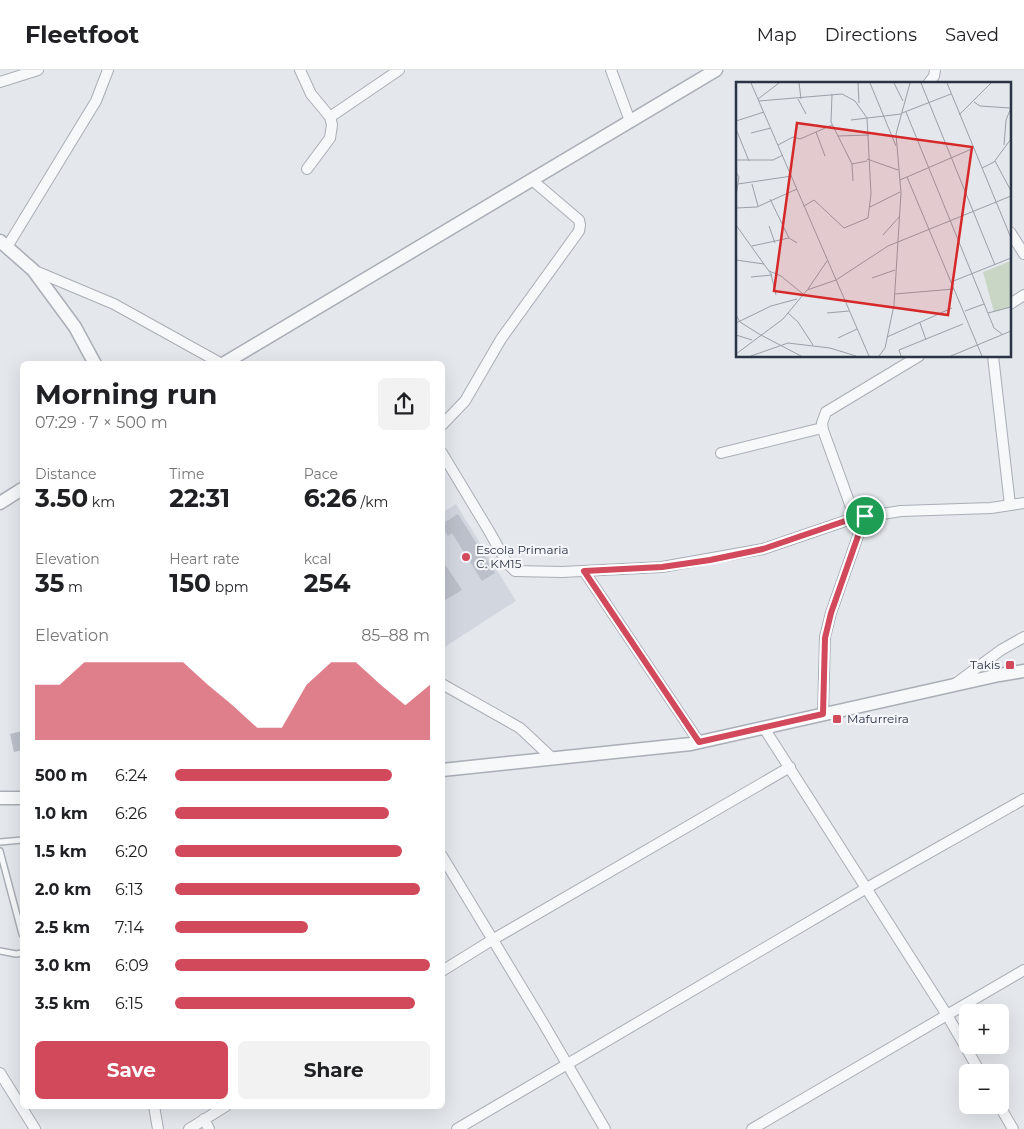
<!DOCTYPE html>
<html lang="en">
<head>
<meta charset="utf-8">
<style>
	:root { --surface:#fff; --page:#f2f2f2; --text:#202124; --muted:#757577; --line:#e0e0e0; --accent:#d1495b }
	body { margin:0; font-family:Montserrat,sans-serif; background:var(--page); color:var(--text); height:100vh; display:flex; flex-direction:column; font-size:19px; white-space:nowrap }
	* { box-sizing:border-box; margin:0 }
	p { font-size:16px; color:var(--muted) }
	.icon { flex:none; width:28px; height:28px; fill:none; stroke:currentColor; stroke-width:2; stroke-linecap:round; stroke-linejoin:round }
	.map { position:relative; flex:1; overflow:hidden }
	.side { position:absolute; left:20px; top:291px; width:425px; height:748px; display:flex; flex-direction:column; background:var(--surface); border-radius:8px; box-shadow:0 5px 20px #0002 }
	.side>* { flex:none }
	.buttons { position:absolute; left:959px; top:934px; display:grid; gap:10px }
	.buttons a { display:grid; place-items:center; width:50px; height:50px; border-radius:8px; background:var(--surface); box-shadow:0 5px 20px #0002; font-size:25px }
	.pin { position:absolute; display:grid; place-items:center; width:42px; height:42px; color:#fff; margin:-21px; border:2px solid #fff; border-radius:50%; box-shadow:0 1px 5px #0007 }
	.round { display:grid; place-items:center; flex:none; width:52px; height:52px; border-radius:8px; background:var(--page) }
	.headline { display:flex; align-items:center; justify-content:space-between; height:85px; padding:0 15px }
	h1 { font-size:28px; font-weight:700; line-height:38px }
	.stats { display:grid; grid-template-columns:repeat(3,1fr); gap:8px; height:85px; padding:5px 15px }
	.stats div { display:grid; align-content:center }
	.stats b { font-size:25px; font-weight:700 }
	.stats small { font-size:14px; font-weight:400 }
	.stats p { font-size:14px }
	.chart { height:140px; padding:10px 15px }
	.chart p { display:flex; justify-content:space-between }
	.chart svg { width:100%; height:90px; margin-top:5px; fill:var(--accent); opacity:.7 }
	.button { display:flex; gap:10px; margin-top:auto; padding:10px 15px }
	.button a { flex:1; height:58px; border-radius:8px; background:var(--accent); color:#fff; font-size:20px; font-weight:700; line-height:58px; text-align:center }
	.button a+a { background:var(--page); color:var(--text) }
	ul { padding:0 15px; list-style:none; font-size:16px }
	li { display:grid; grid-template-columns:80px 60px 1fr; align-items:center; height:38px }
	li i { height:12px; border-radius:6px; background:var(--accent) }
	header { display:flex; align-items:center; gap:30px; box-sizing:border-box; height:70px; padding:0 25px; background:var(--surface); border-bottom:1px solid var(--line) }
	header strong { font-size:24px }
	nav { display:flex; gap:28px; margin-inline-start:auto; font-size:18px }
	.map>svg:first-child { display:block }
	.built { fill:#d2d6de }
	.building { fill:#bbc0ca }
	.lines { fill:none; stroke-linecap:round; stroke-linejoin:round }
	.service-casing { stroke:#a9aeb7; stroke-width:8 }
	.minor-casing { stroke:#a9aeb7; stroke-width:12 }
	.tertiary-casing { stroke:#a9aeb7; stroke-width:15 }
	.service { stroke:#f7f8fa; stroke-width:5 }
	.minor { stroke:#f7f8fa; stroke-width:10 }
	.tertiary { stroke:#f7f8fa; stroke-width:12 }
	.route-casing { stroke:#fff; stroke-width:10 }
	.route { stroke:#d1495b; stroke-width:6 }
	.poi-dot { fill:#d1495b; stroke:#f4f6f9; stroke-width:2 }
	.labels { text-anchor:middle; stroke-width:4.5; stroke-linejoin:round; paint-order:stroke }
	.poi-label { font-size:12px; fill:#2b3445; stroke:#f4f6f9; text-anchor:start }
	.inset-road { fill:none; stroke:#9a9fa9; stroke-width:1 }
	.view { fill:#d62828; fill-opacity:0.15; stroke:#d62828; stroke-width:2.5 }
	.inset-edge { fill:none; stroke:#2b3445; stroke-width:2.5 }
</style>
</head>
<body>
<header>
<strong>Fleetfoot</strong>
<nav><a>Map</a><a>Directions</a><a>Saved</a></nav>
</header>
<div class="map">
<svg width="1024" height="1059" viewBox="0 0 1024 1059">
	<rect width="100%" height="100%" fill="#e4e7ec"/>
	<polygon class="built" points="456,434 516,531 443,578 443,442"/>
	<g class="building">
		<polygon points="458,444 495,503 482,511 452,463 448,466 442,457 442,454"/>
		<polygon points="442,490 462,520 442,532"/>
		<polygon points="22,661 22,680 14,682 10,664"/>
	</g>
	<g class="lines">
		<defs>
			<g id="service">
				<polyline points="0,772 22,770"/>
				<polyline points="0,781 22,864"/>
				<polyline points="0,881 16,884 22,883"/>
			</g>
			<g id="minor">
				<polyline points="300,0 311,24 330,47 332,55 330,68 307,99"/>
				<polyline points="611,0 630,51"/>
				<polyline points="0,12 38,0"/>
				<polyline points="928,14 934,6 935,0"/>
				<polyline points="330,47 399,0"/>
				<polyline points="1010,162 1024,184"/>
				<polyline points="7,177 96,31 108,0"/>
				<polyline points="33,200 114,234 222,294"/>
				<polyline points="1010,234 1024,225"/>
				<polyline points="993,286 1010,435"/>
				<polyline points="442,355 465,331 501,269 579,161 580,155 579,150 532,110"/>
				<polyline points="442,383 489,461 507,493 515,501 562,502 662,497 763,479 851,449 901,441 991,438 1024,433"/>
				<polyline points="721,383 822,358"/>
				<polyline points="855,448 823,360 822,353 826,342 919,286"/>
				<polyline points="584,501 699,672"/>
				<polyline points="442,614 520,658 552,688"/>
				<polyline points="955,614 1001,580 1024,567"/>
				<polyline points="823,644 825,567 831,543 865,446"/>
				<polyline points="764,658 947,945 980,1002"/>
				<polyline points="442,786 542,951 605,1059"/>
				<polyline points="442,901 492,870 790,697"/>
				<polyline points="0,1003 35,1059"/>
				<polyline points="999,1035 1013,1059"/>
				<polyline points="154,1036 158,1059"/>
				<polyline points="204,1049 209,1059"/>
				<polyline points="189,1059 226,1036"/>
				<polyline points="457,1059 865,819 1024,729"/>
				<polyline points="752,1059 1024,900"/>
			</g>
			<g id="tertiary">
				<polyline points="0,171 33,200 75,257 95,294"/>
				<polyline points="223,294 716,0"/>
				<polyline points="0,433 22,419"/>
				<polyline points="442,700 691,674 999,605 1024,601"/>
				<polyline points="0,728 22,728"/>
			</g>
		</defs>
		<use href="#service" class="service-casing"/>
		<use href="#minor" class="minor-casing"/>
		<use href="#tertiary" class="tertiary-casing"/>
		<use href="#service" class="service"/>
		<use href="#minor" class="minor"/>
		<use href="#tertiary" class="tertiary"/>
	</g>
	<g class="lines">
		<defs>
			<polygon id="route" points="865,446 831,543 825,568 823,644 699,672 584,501 662,497 710,490 763,479 851,449"/>
		</defs>
		<use href="#route" class="route-casing"/>
		<use href="#route" class="route"/>
	</g>
	<g class="poi-dot">
		<circle cx="466" cy="487" r="5"/>
		<rect x="1005" y="590" width="10" height="10" rx="2.5"/>
		<rect x="832" y="644" width="10" height="10" rx="2.5"/>
	</g>
	<g class="labels">
		<g class="poi-label">
			<text x="476" y="484">Escola Primaria<tspan x="476" dy="14">C. KM15</tspan></text>
			<text x="1000" y="599" text-anchor="end">Takis</text>
			<text x="847" y="653">Mafurreira</text>
		</g>
	</g>
	<g transform="translate(736 12)">
		<rect width="275" height="275" fill="#e4e7ec"/>
		<path d="M 275,179 L 275,225 L 258,230 L 247,190 Z" fill="#c9d6c5"/>
		<path class="inset-road" d="M 15,1 L 133,274M 63,1 L 65,17M 122,1 L 123,21M 134,1 L 160,64M 158,1 L 167,19M 185,1 L 259,183M 211,1 L 275,156M 96,12 L 95,40 L 116,82 L 117,99M 22,17 L 43,1M 62,17 L 70,32M 23,19 L 106,12 L 119,19 L 131,36 L 135,112 L 132,136 L 108,146 L 78,118 L 68,124M 238,20 L 244,24 L 274,26M 170,30 L 258,246 L 266,252M 166,31 L 215,12M 223,33 L 255,1M 115,38 L 165,32M 0,39 L 28,30M 0,47 L 13,79M 80,50 L 89,74M 15,51 L 35,46M 102,54 L 133,53M 42,63 L 57,55 L 64,57 L 96,43M 268,63 L 270,38 L 275,26M 131,77 L 162,88M 0,78 L 37,78 L 47,73M 259,79 L 275,109M 116,82 L 131,79M 246,86 L 258,80 L 275,57M 0,90 L 3,95 L 0,114M 171,95 L 246,274M 164,98 L 238,66M 2,102 L 56,94M 16,102 L 22,124M 34,117 L 53,156 L 61,161M 0,124 L 0,142M 134,125 L 164,110M 0,126 L 21,125 L 61,107M 0,143 L 35,192 L 40,213M 33,144 L 39,161M 147,153 L 164,134M 16,164 L 53,156M 0,178 L 28,182M 33,189 L 45,194 L 67,212M 15,195 L 36,193M 136,196 L 159,188M 215,200 L 275,176M 72,207 L 91,179M 159,212 L 218,207M 229,229 L 248,222M 52,231 L 62,240 L 77,263M 91,231 L 113,229M 252,231 L 275,225M 0,233 L 4,240 L 23,252 L 65,274M 0,241 L 35,224 L 61,217M 184,241 L 190,258M 0,253 L 16,258M 151,255 L 216,226M 102,256 L 121,247M 0,272 L 47,237 L 71,208 L 100,198 L 152,164 L 275,114M 15,274 L 52,261 L 94,266 L 120,274M 143,274 L 149,266 L 158,223 L 165,111 L 160,52 L 174,1M 165,274 L 163,268 L 227,242M 215,274 L 275,249"/>
		<path class="view" d="M 61,41 L 236,65 L 212,233 L 38,209 Z"/>
		<rect width="275" height="275" class="inset-edge"/>
	</g>
</svg>
<div class="buttons">
<a>+</a>
<a>−</a>
</div>
<div class="pin" style="left:865px;top:446px;background:#1e9e55"><svg class="icon" aria-label="arrive" viewBox="0 0 24 24"><path d="M6 21V4h12l-3 4 3 4H6"/></svg></div>
<section class="side">
<div class="headline"><div><h1>Morning run</h1><p>07:29 · 7 × 500 m</p></div><a class="round"><svg class="icon" aria-label="share" viewBox="0 0 24 24"><path d="M12 15V3M7 8l5-5 5 5M5 13v7h14v-7"/></svg></a></div>
<div class="stats">
<div><p>Distance</p><b>3.50<small> km</small></b></div>
<div><p>Time</p><b>22:31</b></div>
<div><p>Pace</p><b>6:26<small> /km</small></b></div>
</div>
<div class="stats">
<div><p>Elevation</p><b>35<small> m</small></b></div>
<div><p>Heart rate</p><b>150<small> bpm</small></b></div>
<div><p>kcal</p><b>254</b></div>
</div>
<div class="chart"><p><span>Elevation</span>85–88 m</p>
<svg viewBox="0 0 160 44" preserveAspectRatio="none"><path d="M0 44V17L10 17L20 6L30 6L40 6L50 6L60 6L70 17L80 27L90 38L100 38L110 17L120 6L130 6L140 17L150 27L160 17V44z"/></svg>
</div>
<ul>
<li><b>500 m</b>6:24<i style="width:85%"></i></li>
<li><b>1.0 km</b>6:26<i style="width:84%"></i></li>
<li><b>1.5 km</b>6:20<i style="width:89%"></i></li>
<li><b>2.0 km</b>6:13<i style="width:96%"></i></li>
<li><b>2.5 km</b>7:14<i style="width:52%"></i></li>
<li><b>3.0 km</b>6:09<i style="width:100%"></i></li>
<li><b>3.5 km</b>6:15<i style="width:94%"></i></li>
</ul>
<div class="button"><a>Save</a><a>Share</a></div>
</section>
</div>
</body>
</html>
